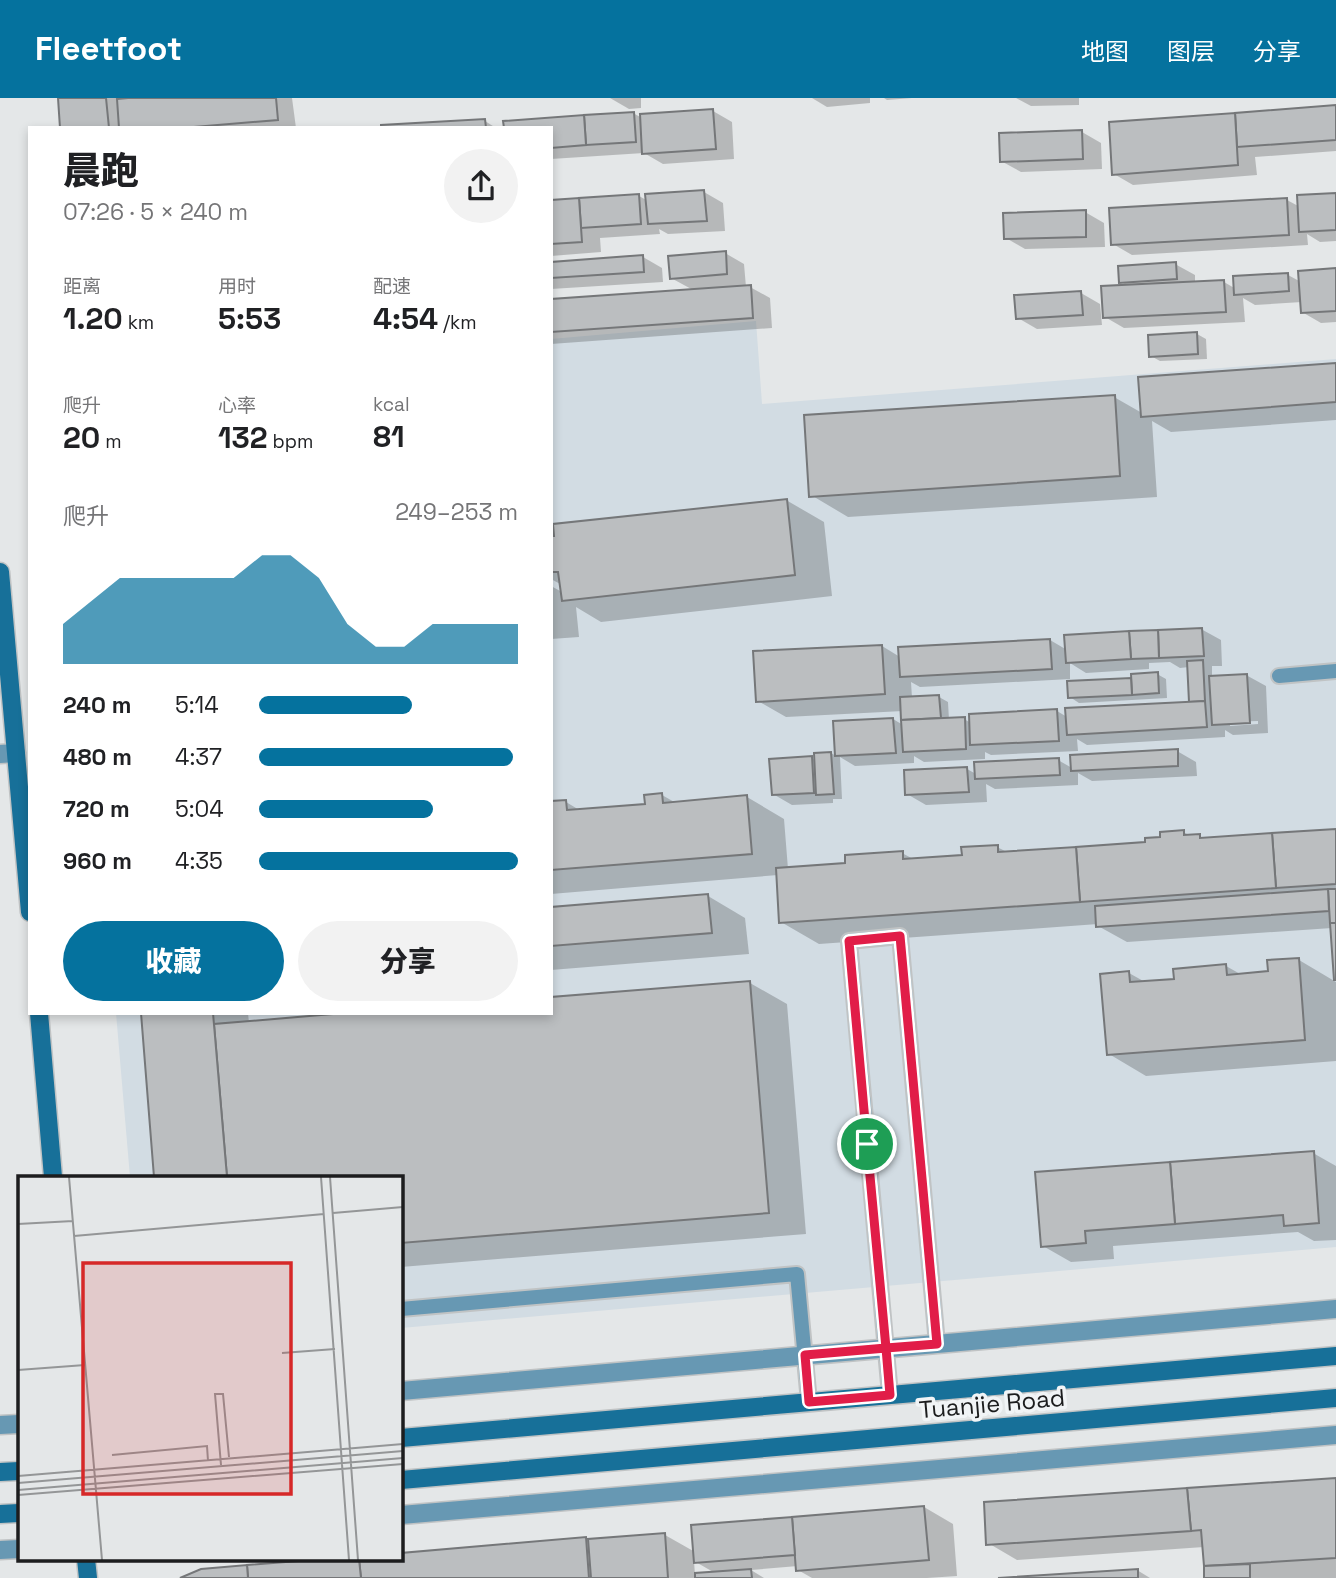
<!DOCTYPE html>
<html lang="zh">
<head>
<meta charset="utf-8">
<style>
	:root { --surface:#fff; --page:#f2f2f2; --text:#202124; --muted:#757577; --accent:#05729e }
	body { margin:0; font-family:"Space Grotesk","Noto Sans SC",sans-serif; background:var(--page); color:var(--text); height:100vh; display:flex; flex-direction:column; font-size:26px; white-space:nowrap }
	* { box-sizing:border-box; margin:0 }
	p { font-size:23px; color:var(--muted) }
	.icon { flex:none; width:38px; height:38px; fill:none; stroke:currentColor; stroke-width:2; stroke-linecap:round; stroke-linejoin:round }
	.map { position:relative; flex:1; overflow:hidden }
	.sheet { position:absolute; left:28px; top:28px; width:525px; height:889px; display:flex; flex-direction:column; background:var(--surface); border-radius:0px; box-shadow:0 4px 10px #0003 }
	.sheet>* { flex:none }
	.pin { position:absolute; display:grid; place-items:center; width:60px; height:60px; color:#fff; margin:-30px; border:4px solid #fff; border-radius:50%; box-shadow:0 2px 7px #0007 }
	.round { display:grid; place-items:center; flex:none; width:74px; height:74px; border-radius:37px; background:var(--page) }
	.summary { display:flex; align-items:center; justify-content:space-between; height:119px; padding:0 35px }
	h1 { font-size:38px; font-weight:800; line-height:52px }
	.stats { display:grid; grid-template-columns:repeat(3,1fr); gap:10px; height:119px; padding:7px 35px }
	.stats div { display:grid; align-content:center }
	.stats b { font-size:30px; font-weight:800 }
	.stats small { font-size:19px; font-weight:400 }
	.stats p { font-size:19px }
	.chart { height:196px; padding:14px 35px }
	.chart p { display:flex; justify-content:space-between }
	.chart svg { width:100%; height:126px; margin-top:7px; fill:var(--accent); opacity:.7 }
	.cta { display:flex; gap:14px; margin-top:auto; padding:14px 35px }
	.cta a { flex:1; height:80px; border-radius:42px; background:var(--accent); color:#fff; font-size:28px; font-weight:800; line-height:80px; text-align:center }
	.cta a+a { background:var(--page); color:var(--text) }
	ul { padding:0 35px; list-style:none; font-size:23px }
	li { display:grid; grid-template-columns:112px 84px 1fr; align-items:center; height:52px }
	li i { height:18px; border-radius:9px; background:var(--accent) }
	header { display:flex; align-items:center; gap:42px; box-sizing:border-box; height:98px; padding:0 35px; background:var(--accent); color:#fff }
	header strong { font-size:33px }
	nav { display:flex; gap:38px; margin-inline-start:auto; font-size:24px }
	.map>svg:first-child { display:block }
	.built { fill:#d2dce3 }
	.shadow { fill:#0003; fill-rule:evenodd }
	.building { fill:#bbbec0; stroke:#757779; stroke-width:2 }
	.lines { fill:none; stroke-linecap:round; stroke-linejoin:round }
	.lane-casing { stroke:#c0c3c4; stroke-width:18 }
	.street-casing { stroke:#c0c3c4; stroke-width:21 }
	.secondary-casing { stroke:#c0c3c4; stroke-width:21 }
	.lane { stroke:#6798b3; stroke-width:14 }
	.street { stroke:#6798b3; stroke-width:18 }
	.secondary { stroke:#177099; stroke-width:18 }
	.route-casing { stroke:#fff; stroke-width:14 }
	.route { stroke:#e11d48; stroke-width:9 }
	.labels { text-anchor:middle; stroke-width:7; stroke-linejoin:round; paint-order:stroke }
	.street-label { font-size:24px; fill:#1c1d1e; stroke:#f1f4f6 }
	.inset-road { fill:none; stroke:#949697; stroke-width:2 }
	.view { fill:#d62828; fill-opacity:0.15; stroke:#d62828; stroke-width:3.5 }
	.inset-edge { fill:none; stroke:#1c1d1e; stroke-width:3.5 }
</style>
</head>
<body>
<header>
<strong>Fleetfoot</strong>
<nav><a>地图</a><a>图层</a><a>分享</a></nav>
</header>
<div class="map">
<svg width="1336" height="1480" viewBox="0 0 1336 1480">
	<rect width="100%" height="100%" fill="#e4e7e8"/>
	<polygon class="built" points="756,223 762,306 1336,261 1336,1149 401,1230 401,1079 130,1079 116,915 551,915 551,241"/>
	<g class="shadow">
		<polygon points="59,0 124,0 124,2 149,0 292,0 296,30 62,30"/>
		<polygon points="610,0 641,0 641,10 629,11"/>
		<polygon points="812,0 870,0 870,5 827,9"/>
		<polygon points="884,0 912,0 887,2"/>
		<polygon points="1016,0 1079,0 1079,7 1031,8"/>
		<polygon points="1336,9 1336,53 1255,59 1257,77 1133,87 1114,76 1110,26"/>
		<polygon points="713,13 732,24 734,61 663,66 644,55 551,61 551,30 633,15 642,20"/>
		<polygon points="485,23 496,30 382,30"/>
		<polygon points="1082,34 1101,45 1102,71 1021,74 1001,63"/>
		<polygon points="704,94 723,105 725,133 668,136 659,131 660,136 600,140 601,154 551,158 551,104 639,98 648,103"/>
		<polygon points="1336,97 1336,143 1320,144 1307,136 1308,147 1132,157 1113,146 1287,102 1300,109"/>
		<polygon points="1085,114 1104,125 1105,149 1025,151 1006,140"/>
		<polygon points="725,155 744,166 746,189 750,189 770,200 772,230 551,246 551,203 695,193 671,180"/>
		<polygon points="643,159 662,170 663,184 551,191 551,165"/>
		<polygon points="1175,166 1195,177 1195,185 1224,184 1236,191 1288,177 1301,184 1336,172 1336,224 1321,225 1302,214 1302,204 1255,207 1243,200 1245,224 1124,230 1105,219 1130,189 1121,184"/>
		<polygon points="1081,195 1100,206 1102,227 1037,231 1018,220"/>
		<polygon points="1197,236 1206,241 1207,261 1160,263 1151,258"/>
		<polygon points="1336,267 1336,322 1171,334 1152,323 1157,399 848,419 811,397 1114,299 1142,315"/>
		<polygon points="786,402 824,424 832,498 601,524 576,509 579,539 551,541 551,488 562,494 562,487 551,481 551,440"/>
		<path d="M 1201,531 L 1221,542 L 1222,568 L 1212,568 L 1212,579 L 1246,577 L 1266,588 L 1268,635 L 1233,637 L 1225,632 L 1225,639 L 1087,647 L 1077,641 L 1078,653 L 991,657 L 985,654 L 985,661 L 924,664 L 914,658 L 914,665 L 855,668 L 840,659 L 842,701 L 833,701 L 833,705 L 792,707 L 773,696 L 812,660 L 816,663 L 831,655 L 836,658 L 835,624 L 893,621 L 903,627 L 903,613 L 786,619 L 758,603 L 882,548 L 900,559 L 1050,542 L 1067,552 ZM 1170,564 L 1180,570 L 1189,569 L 1191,605 L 1067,619 L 1057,613 L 971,625 L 964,621 L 949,622 L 948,604 L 939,599 L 912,600 L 911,584 L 920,589 L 1070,581 L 1070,565 L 1086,575 L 1149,571 L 1149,565 ZM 1258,623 L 1258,626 L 1230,628 L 1230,624 Z"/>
		<polygon points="1157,576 1166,581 1167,600 1079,605 1070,599 1069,585 1133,582"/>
		<polygon points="1177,653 1196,664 1197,678 1092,683 1078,675 1078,687 995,691 986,686 987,704 926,707 907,696 967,671 976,676 1058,662 1072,670"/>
		<polygon points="662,697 676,705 747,699 784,721 788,771 847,767 902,755 915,762 963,759 997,749 1009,755 1147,746 1183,734 1191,738 1199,738 1206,742 1336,733 1336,963 1146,978 1109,956 1129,875 1145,884 1176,882 1226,868 1242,877 1270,875 1299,862 1336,884 1332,830 1127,844 1098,828 1098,826 819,846 781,824 778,777 551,796 551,715 566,704 581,713 646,707"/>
		<polygon points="708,798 745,820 749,856 551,872 551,811"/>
		<polygon points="750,885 787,906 806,1136 401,1169 401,1079 155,1079 142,915 248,915 249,925 551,915"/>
		<polygon points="1313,1055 1336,1068 1336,1142 1314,1143 1298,1134 1113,1148 1114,1161 1071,1164 1043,1148 1037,1076"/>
		<polygon points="1336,1382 1336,1480 1206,1480 1211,1470 1205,1467 1204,1449 1017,1462 988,1445"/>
		<path d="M 924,1409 L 953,1426 L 957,1478 L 927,1480 L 812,1480 L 798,1472 L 798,1468 L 751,1472 L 764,1480 L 185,1480 L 202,1472 L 345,1461 L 401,1461 L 401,1456 L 586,1441 L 588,1443 L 665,1437 L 695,1454 ZM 694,1463 L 715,1475 L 695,1477 Z"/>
		<polygon points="1137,1472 1150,1480 1024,1480"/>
	</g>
	<g class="building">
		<polygon points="58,0 106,0 109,30 60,30"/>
		<polygon points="128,0 276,0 278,22 182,30 119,30 117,1"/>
		<polygon points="1336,7 1336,42 1237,49 1235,15"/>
		<polygon points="713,11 716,51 642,56 640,16"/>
		<polygon points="634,14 636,44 586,47 584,17"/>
		<polygon points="1235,15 1238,67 1112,77 1109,24"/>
		<polygon points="584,17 586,47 551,50 551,30 504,30 503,23"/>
		<polygon points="485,21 486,30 381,30 381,27"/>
		<polygon points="1082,32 1083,61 1000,64 999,35"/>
		<polygon points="704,92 707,123 648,126 645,96"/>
		<polygon points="1336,95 1336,132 1299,134 1297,97"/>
		<polygon points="639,96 641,126 581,130 579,100"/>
		<polygon points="579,100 582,144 551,146 551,102"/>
		<polygon points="1287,100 1289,137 1111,147 1109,110"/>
		<polygon points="1086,112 1086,139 1004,141 1003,115"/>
		<polygon points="726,153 727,176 670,181 668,158"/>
		<polygon points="643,157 644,174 551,180 551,164"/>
		<polygon points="1176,164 1177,181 1119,185 1118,168"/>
		<polygon points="1336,170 1336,213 1301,215 1298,173"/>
		<polygon points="1288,175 1289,193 1234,197 1233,178"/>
		<polygon points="1224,182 1226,214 1103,220 1101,188"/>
		<polygon points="751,187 753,220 551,234 551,201"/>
		<polygon points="1081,193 1083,217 1016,221 1014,197"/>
		<polygon points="1197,234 1198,256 1149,259 1148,237"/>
		<polygon points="1336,265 1336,304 1141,319 1138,279"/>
		<polygon points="1115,297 1120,378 809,399 804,317"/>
		<polygon points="787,401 795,477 562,503 558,474 551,474 551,438 554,438 553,426"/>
		<polygon points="1202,530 1204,558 1159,560 1158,532"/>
		<polygon points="1158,532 1159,560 1131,561 1129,533"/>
		<polygon points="1129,533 1131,561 1066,565 1064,537"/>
		<polygon points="1050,541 1052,571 900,579 898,549"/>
		<polygon points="882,547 885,596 756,604 753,553"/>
		<polygon points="1203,562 1205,603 1189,604 1187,563"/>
		<polygon points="1158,574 1159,595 1132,597 1131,576"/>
		<polygon points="1247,576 1250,625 1212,627 1209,578"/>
		<polygon points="1131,580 1132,597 1068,600 1067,583"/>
		<polygon points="939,597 941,620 901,622 900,599"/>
		<polygon points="1205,603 1207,629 1067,637 1065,610"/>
		<polygon points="1057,611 1059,643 970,647 969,616"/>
		<polygon points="965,619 966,651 903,654 901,622"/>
		<polygon points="893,620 896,655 835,658 833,623"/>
		<polygon points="1178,651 1178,668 1071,673 1070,657"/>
		<polygon points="831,654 834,696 816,697 814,655"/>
		<polygon points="812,658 814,695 772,697 769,661"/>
		<polygon points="1059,660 1060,677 975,681 974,664"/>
		<polygon points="967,669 969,694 905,697 904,672"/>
		<polygon points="662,695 663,705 747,697 752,756 551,772 551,703 566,702 567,712 645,706 644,697"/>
		<polygon points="1336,731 1336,786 1276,790 1272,735"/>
		<polygon points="1184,732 1184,737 1200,736 1200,740 1272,735 1276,790 1080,804 1076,749 1145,744 1145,740 1160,739 1160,734"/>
		<polygon points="998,747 998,754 1076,749 1080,804 779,825 776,770 845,765 845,757 903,753 903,761 962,757 961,749"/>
		<polygon points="1328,791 1336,791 1336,825 1330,825"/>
		<polygon points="1328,791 1329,813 1096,829 1095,808"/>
		<polygon points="708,796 712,835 551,848 551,809"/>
		<polygon points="1330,825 1336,825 1336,882 1334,882"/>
		<polygon points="1299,860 1305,942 1107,957 1100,876 1129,873 1130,884 1174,881 1173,871 1226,866 1227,877 1268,873 1267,862"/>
		<polygon points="750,883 769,1115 401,1145 401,1079 312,1079 312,1078 227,1079 214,926 345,915 551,915 551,899"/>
		<polygon points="141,915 213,915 227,1079 154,1079"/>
		<polygon points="1314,1053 1319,1125 1284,1128 1283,1117 1175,1126 1170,1064"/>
		<polygon points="1170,1064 1175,1126 1085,1133 1086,1145 1041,1149 1035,1074"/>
		<polygon points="1336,1380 1336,1460 1204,1468 1201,1432 1191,1433 1187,1390"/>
		<polygon points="1187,1390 1191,1433 986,1447 984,1404"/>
		<polygon points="924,1408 929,1462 796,1473 792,1419"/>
		<polygon points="792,1419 795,1457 694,1465 691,1427"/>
		<polygon points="665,1435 668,1480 591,1480 588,1441"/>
		<polygon points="586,1439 589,1480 361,1480 359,1461 401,1461 401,1455"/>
		<polygon points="324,1461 359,1461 361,1480 248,1480 247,1467"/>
		<polygon points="1250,1466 1250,1480 1204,1480 1204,1468"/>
		<polygon points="247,1467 248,1480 180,1480 201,1471"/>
		<polygon points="751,1471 752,1480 695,1480 695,1475"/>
		<polygon points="1138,1471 1138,1480 998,1480"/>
	</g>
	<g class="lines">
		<defs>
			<g id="lane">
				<polyline points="1279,578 1336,573"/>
				<polyline points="401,1211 797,1176 809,1304"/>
				<polyline points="890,1297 849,843 900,838 937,1246"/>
			</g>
			<g id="street">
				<polyline points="0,656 16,655"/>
				<polyline points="401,1293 1336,1211"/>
				<polyline points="0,1327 19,1326"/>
				<polyline points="401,1417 1336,1337"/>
				<polyline points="0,1452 19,1451"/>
			</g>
			<g id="secondary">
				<polyline points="0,474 30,814"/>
				<polyline points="39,915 53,1079"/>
				<polyline points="401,1340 1336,1258"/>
				<polyline points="0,1374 19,1373"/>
				<polyline points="401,1382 1336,1300"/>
				<polyline points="0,1416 19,1415"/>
				<polyline points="86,1461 88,1480"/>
			</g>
		</defs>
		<use href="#lane" class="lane-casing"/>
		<use href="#street" class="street-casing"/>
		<use href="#secondary" class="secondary-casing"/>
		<use href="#lane" class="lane"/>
		<use href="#street" class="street"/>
		<use href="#secondary" class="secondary"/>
	</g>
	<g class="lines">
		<defs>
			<polyline id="route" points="867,1046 886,1250 805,1257 809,1304 890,1297 886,1250 937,1246 900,838 849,843 867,1046"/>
		</defs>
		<use href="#route" class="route-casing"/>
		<use href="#route" class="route"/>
	</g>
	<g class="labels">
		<g class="street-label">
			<text transform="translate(992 1306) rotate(-5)" y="8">Tuanjie Road</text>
		</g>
	</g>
	<g transform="translate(18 1078)">
		<rect width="385" height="385" fill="#e4e7e8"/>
		<path class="inset-road" d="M 51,1 L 84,384M 303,1 L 331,384M 312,1 L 340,384M 315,37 L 385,31M 0,48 L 55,45M 56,60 L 306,38M 264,177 L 317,173M 0,194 L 67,189M 94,279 L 189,270 L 190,285M 203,289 L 197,218 L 205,218 L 211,281M 0,300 L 385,268M 0,307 L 385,275M 0,314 L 385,282M 0,319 L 385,288"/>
		<path class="view" d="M 65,87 L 273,87 L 273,318 L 65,318 Z"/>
		<rect width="385" height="385" class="inset-edge"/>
	</g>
</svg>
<div class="pin" style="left:867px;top:1046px;background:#1e9e55"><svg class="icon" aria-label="arrive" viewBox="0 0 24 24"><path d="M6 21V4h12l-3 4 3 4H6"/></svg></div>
<section class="sheet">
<div class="summary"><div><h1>晨跑</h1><p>07:26 · 5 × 240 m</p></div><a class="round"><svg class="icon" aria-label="share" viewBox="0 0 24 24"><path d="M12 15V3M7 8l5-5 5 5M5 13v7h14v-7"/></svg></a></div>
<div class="stats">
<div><p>距离</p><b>1.20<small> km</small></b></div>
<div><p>用时</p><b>5:53</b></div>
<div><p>配速</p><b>4:54<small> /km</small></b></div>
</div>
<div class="stats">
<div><p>爬升</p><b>20<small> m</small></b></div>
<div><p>心率</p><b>132<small> bpm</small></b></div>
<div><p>kcal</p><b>81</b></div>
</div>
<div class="chart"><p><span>爬升</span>249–253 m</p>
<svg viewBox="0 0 160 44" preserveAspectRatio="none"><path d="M0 44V30L10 22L20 14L30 14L40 14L50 14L60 14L70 6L80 6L90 14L100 30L110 38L120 38L130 30L140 30L150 30L160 30V44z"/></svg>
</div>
<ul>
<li><b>240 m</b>5:14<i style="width:59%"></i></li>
<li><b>480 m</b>4:37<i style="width:98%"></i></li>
<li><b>720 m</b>5:04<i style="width:67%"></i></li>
<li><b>960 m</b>4:35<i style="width:100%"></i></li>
</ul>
<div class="cta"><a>收藏</a><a>分享</a></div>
</section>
</div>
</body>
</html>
